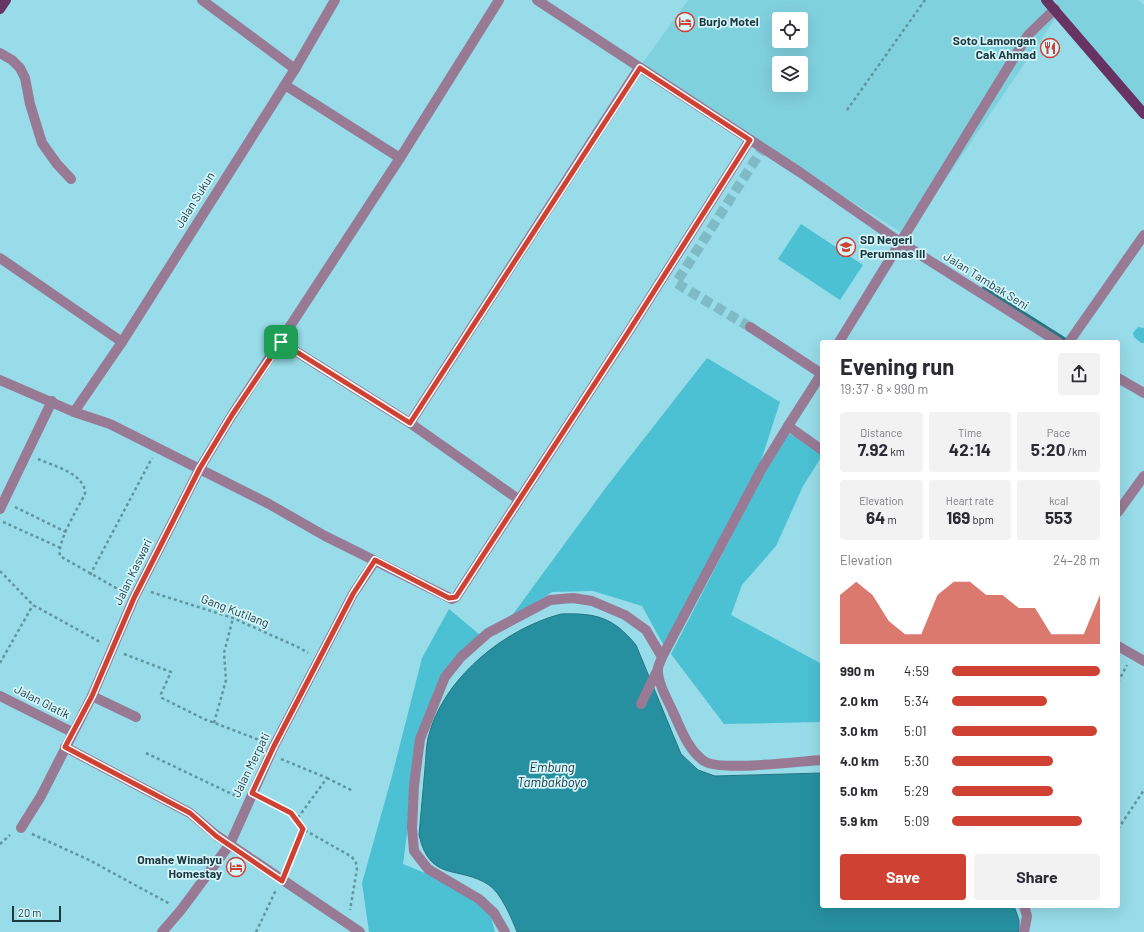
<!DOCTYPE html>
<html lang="en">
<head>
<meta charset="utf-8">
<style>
	:root { --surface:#fff; --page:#f2f2f3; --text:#2b2b33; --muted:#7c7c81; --accent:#ce4133 }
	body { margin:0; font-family:Barlow,sans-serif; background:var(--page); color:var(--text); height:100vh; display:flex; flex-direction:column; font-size:15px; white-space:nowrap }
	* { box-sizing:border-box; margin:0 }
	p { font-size:13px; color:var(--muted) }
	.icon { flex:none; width:22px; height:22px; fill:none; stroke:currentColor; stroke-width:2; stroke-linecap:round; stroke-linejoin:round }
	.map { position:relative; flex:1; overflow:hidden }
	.panel { position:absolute; left:820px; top:340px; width:300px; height:568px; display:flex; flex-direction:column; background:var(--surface); border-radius:4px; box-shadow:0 4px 16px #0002 }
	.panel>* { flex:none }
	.fabs { position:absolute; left:772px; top:12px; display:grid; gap:8px }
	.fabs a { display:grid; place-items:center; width:36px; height:36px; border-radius:4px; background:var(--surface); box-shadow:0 4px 16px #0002; font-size:20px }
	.scale { position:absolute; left:12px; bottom:10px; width:49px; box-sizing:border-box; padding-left:4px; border:2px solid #1c393e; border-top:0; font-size:11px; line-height:14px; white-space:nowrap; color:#1c393e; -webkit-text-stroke:3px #d5f6fc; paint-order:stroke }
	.pin { position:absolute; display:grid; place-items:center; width:34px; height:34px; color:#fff; margin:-17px; border-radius:8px; box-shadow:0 2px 6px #0006 }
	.round { display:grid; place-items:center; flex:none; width:42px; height:42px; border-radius:4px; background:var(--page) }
	.overview { display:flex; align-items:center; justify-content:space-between; height:68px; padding:0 20px }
	h1 { font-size:22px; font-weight:700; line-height:30px }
	.metrics { display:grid; grid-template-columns:repeat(3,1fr); gap:6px; height:68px; padding:4px 20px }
	.metrics div { display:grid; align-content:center; border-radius:4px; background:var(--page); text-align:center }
	.metrics b { font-size:17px; font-weight:700 }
	.metrics small { font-size:11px; font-weight:400 }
	.metrics p { font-size:11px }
	.chart { height:112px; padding:8px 20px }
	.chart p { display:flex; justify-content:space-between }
	.chart svg { width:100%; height:72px; margin-top:4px; fill:var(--accent); opacity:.7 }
	.cta { display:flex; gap:8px; margin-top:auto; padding:8px 20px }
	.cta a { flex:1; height:46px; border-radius:4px; background:var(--accent); color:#fff; font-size:16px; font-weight:700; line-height:46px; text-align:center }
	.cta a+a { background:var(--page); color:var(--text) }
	ul { padding:0 20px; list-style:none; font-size:13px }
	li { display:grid; grid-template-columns:64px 48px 1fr; align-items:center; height:30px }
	li i { height:10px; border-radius:5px; background:var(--accent) }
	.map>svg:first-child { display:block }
	.built { fill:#80d1de; fill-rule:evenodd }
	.green { fill:#4bc1d3 }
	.water { fill:#2790a0; stroke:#247683 }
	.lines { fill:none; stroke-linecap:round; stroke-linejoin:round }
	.stream { stroke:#247683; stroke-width:5 }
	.minor-tunnel { stroke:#7ebbc6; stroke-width:10; stroke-dasharray:10 5; stroke-linecap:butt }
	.path { stroke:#62969f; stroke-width:2.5; stroke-dasharray:3 3; stroke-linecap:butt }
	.minor { stroke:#987a95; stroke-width:10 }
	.major { stroke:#663363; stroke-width:10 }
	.route-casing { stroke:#fff; stroke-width:8 }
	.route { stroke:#ce4133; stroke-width:5 }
	.labels { text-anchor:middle; stroke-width:3.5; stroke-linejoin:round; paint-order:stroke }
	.poi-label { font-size:12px; font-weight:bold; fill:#1c393e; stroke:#d5f6fc; text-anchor:start }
	.street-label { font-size:12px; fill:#1c393e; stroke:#d5f6fc }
	.water-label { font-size:13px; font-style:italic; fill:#22393d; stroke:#d5f6fc }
</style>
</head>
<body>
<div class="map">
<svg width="1144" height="932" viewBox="0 0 1144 932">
	<rect width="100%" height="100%" fill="#97dce8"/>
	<g class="built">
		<path d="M 688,0 L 1053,0 L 1057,16 L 907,236 L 639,68 ZM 779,19 L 801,19 L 801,41 L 779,41 ZM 779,63 L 801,63 L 801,85 L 779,85 Z"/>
		<polygon points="1054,0 1138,0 1144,5 1144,116"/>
	</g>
	<g class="green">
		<polygon points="801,224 863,265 840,300 778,259"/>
		<polygon points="1138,327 1144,328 1144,343 1141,343 1134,337 1133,333"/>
		<polygon points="707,358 780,402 758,470 664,646 642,606 593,591 552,592 508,621 607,486"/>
		<polygon points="788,433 816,449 822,456 803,486 776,546 742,585 731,615 822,664 822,722 724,724 671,654 764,473"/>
		<polygon points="449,609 480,635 448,672 418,749 403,864 486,898 495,932 369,932 362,883 392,776 422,658"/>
	</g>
	<path class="water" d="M 561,614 C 596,613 613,617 636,645 L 681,754 L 698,770 L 715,776 L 822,773 L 822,906 L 1014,906 L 1019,920 L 1019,932 L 517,932 C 512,919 501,893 489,885 C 459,865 430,883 419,835 C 421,813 423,790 425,768 C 426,758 426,747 428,738 C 442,679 504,629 561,614 Z"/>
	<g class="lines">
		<polyline class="stream" points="984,289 1068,342"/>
		<polyline class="minor-tunnel" points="750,327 676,283 763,148"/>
		<g class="path">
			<polyline points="847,110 925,0"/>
			<path d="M 38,459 C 54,466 86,474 85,494 C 78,508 57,541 60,556 L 123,592"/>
			<polyline points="15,507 66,532"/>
			<polyline points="3,522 61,548"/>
			<polyline points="0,571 33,605 102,643"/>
			<polyline points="90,575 152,458"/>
			<polyline points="151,592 233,618 300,648 308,653"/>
			<polyline points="124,654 171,672 161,694 162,698 204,719 262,741"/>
			<polyline points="0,663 33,605"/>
			<polyline points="1118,682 1127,665"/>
			<polyline points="214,723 226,680 224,653 233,618"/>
			<polyline points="146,753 238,797"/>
			<polyline points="281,759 327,778 297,819"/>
			<polyline points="327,778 353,791"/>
			<polyline points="263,798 291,813 303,829 352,857 356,863 357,869 350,910"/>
			<polyline points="1118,829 1144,790"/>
			<polyline points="32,834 91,861 170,904"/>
			<polyline points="0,844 10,835"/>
			<polyline points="287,868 303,829"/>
			<polyline points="256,932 276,890"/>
		</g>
		<g class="minor">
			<polyline points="202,0 295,69"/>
			<polyline points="537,0 801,173 900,242 1058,342"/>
			<polyline points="0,53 12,60 20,68 25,78 30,104 42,143 57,164 71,179"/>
			<polyline points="285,85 400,158"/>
			<polyline points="0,258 122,342"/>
			<polyline points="750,327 822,374"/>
			<polyline points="281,342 410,423 518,499"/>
			<polyline points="839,342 1028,35 1055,9"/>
			<polyline points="1069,342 1144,235"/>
			<polyline points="822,373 788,426 822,450"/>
			<polyline points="1118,378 1144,393"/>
			<polyline points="0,380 74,412 110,424 269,504 325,536 452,599 456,597 627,334 750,140"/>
			<polyline points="74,412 122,342 295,69 335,0"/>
			<polyline points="410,423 639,68"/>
			<polyline points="0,509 52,401"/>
			<polyline points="1118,512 1144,476"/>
			<polyline points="1118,646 1144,661"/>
			<polyline points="662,657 761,470 788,426"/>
			<polyline points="0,696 72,732"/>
			<polyline points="92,696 136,717"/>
			<polyline points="641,704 658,669"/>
			<polyline points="65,747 190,813 216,835 360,932"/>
			<polyline points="21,828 41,796 92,696 134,598 200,468 232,415 400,158 499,0"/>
			<polyline points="162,932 181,910 230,844 274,746 353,594 375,561"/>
			<path d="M 505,932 L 494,913 L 479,899 L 428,869 L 414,851 L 412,828 L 414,786 L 420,739 L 445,677 L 461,657 L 488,633 L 550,600 L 573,598 L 592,601 L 625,615 L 646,630 L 662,657 C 661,661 658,665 658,669 C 657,683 668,700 673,712 C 681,729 688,750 704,761 C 720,772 799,761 822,760"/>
			<polyline points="1024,932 1027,916 1024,906"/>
		</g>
		<g class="major">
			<polyline points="1046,0 1144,114"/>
			<polyline points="0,9 6,0"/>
		</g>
	</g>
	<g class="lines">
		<defs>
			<polygon id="route" points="640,68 750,140 627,334 456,597 449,598 375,560 353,594 274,746 252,793 291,813 303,829 282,881 216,836 190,813 65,747 92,696 134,598 200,468 232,415 281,342 410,423"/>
		</defs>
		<use href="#route" class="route-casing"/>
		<use href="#route" class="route"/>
	</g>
	<defs>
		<symbol id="hotel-ring" viewBox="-11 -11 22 22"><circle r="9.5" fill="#d5f6fc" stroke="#ce4133" stroke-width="1.5"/><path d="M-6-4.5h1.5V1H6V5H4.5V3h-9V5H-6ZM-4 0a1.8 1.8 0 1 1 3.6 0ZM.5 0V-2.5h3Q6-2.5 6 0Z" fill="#ce4133"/></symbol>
		<symbol id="restaurant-ring" viewBox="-11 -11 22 22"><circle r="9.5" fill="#d5f6fc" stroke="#ce4133" stroke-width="1.5"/><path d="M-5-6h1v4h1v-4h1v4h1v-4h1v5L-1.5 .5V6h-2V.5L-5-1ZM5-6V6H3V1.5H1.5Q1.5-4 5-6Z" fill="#ce4133"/></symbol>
		<symbol id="school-ring" viewBox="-11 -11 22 22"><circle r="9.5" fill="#d5f6fc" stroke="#ce4133" stroke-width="1.5"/><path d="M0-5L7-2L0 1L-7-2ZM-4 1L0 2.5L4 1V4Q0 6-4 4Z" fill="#ce4133"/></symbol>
	</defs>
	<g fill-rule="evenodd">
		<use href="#hotel-ring" x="674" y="11" width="22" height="22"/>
		<use href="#restaurant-ring" x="1039" y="37" width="22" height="22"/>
		<use href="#school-ring" x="835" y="236" width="22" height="22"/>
		<use href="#hotel-ring" x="225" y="856" width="22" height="22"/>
	</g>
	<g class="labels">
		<g class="poi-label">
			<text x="699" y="26">Burjo Motel</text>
			<text x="1036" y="45" text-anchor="end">Soto Lamongan<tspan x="1036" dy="14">Cak Ahmad</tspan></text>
			<text x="860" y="244">SD Negeri<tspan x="860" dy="14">Perumnas III</tspan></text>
			<text x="222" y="864" text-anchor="end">Omahe Winahyu<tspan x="222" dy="14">Homestay</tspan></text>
		</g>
		<g class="street-label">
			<text transform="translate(195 200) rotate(-58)" y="4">Jalan Sukun</text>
			<text transform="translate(986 281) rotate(32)" y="4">Jalan Tambak Seni</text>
			<text transform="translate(133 572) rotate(-64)" y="4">Jalan Kaswari</text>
			<text transform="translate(235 611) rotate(21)" y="4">Gang Kutilang</text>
			<text transform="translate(42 702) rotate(27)" y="4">Jalan Glatik</text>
			<text transform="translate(251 765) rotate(-64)" y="4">Jalan Merpati</text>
		</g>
		<g class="water-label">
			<text x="552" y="772">Embung<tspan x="552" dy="15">Tambakboyo</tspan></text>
		</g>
	</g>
</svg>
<div class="fabs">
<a><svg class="icon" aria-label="locate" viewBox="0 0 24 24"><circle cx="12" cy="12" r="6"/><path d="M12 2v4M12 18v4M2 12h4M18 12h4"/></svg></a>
<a><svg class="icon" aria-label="layers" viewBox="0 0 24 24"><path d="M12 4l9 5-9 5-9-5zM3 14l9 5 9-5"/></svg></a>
</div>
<div class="scale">20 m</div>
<div class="pin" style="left:281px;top:342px;background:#1e9e55"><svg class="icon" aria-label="arrive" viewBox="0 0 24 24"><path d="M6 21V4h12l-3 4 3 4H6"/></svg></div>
<section class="panel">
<div class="overview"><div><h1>Evening run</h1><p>19:37 · 8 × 990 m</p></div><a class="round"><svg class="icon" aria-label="share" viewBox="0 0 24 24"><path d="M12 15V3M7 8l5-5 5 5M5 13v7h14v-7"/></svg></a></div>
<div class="metrics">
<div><p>Distance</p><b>7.92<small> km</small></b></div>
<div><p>Time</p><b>42:14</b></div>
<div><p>Pace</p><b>5:20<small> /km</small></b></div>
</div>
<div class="metrics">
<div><p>Elevation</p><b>64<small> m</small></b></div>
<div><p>Heart rate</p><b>169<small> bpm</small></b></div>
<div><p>kcal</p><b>553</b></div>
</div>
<div class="chart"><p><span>Elevation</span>24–28 m</p>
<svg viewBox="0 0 160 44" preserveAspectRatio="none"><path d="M0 44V14L10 6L20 14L30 30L40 38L50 38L60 14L70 6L80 6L90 14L100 14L110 22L120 22L130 38L140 38L150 38L160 14V44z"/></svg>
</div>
<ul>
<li><b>990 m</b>4:59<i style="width:100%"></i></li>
<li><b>2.0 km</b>5:34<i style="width:64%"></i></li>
<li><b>3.0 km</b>5:01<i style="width:98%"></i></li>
<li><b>4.0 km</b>5:30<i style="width:68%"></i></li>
<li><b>5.0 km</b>5:29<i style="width:68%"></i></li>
<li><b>5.9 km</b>5:09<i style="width:88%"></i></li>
</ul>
<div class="cta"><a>Save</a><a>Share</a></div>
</section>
</div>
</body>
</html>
